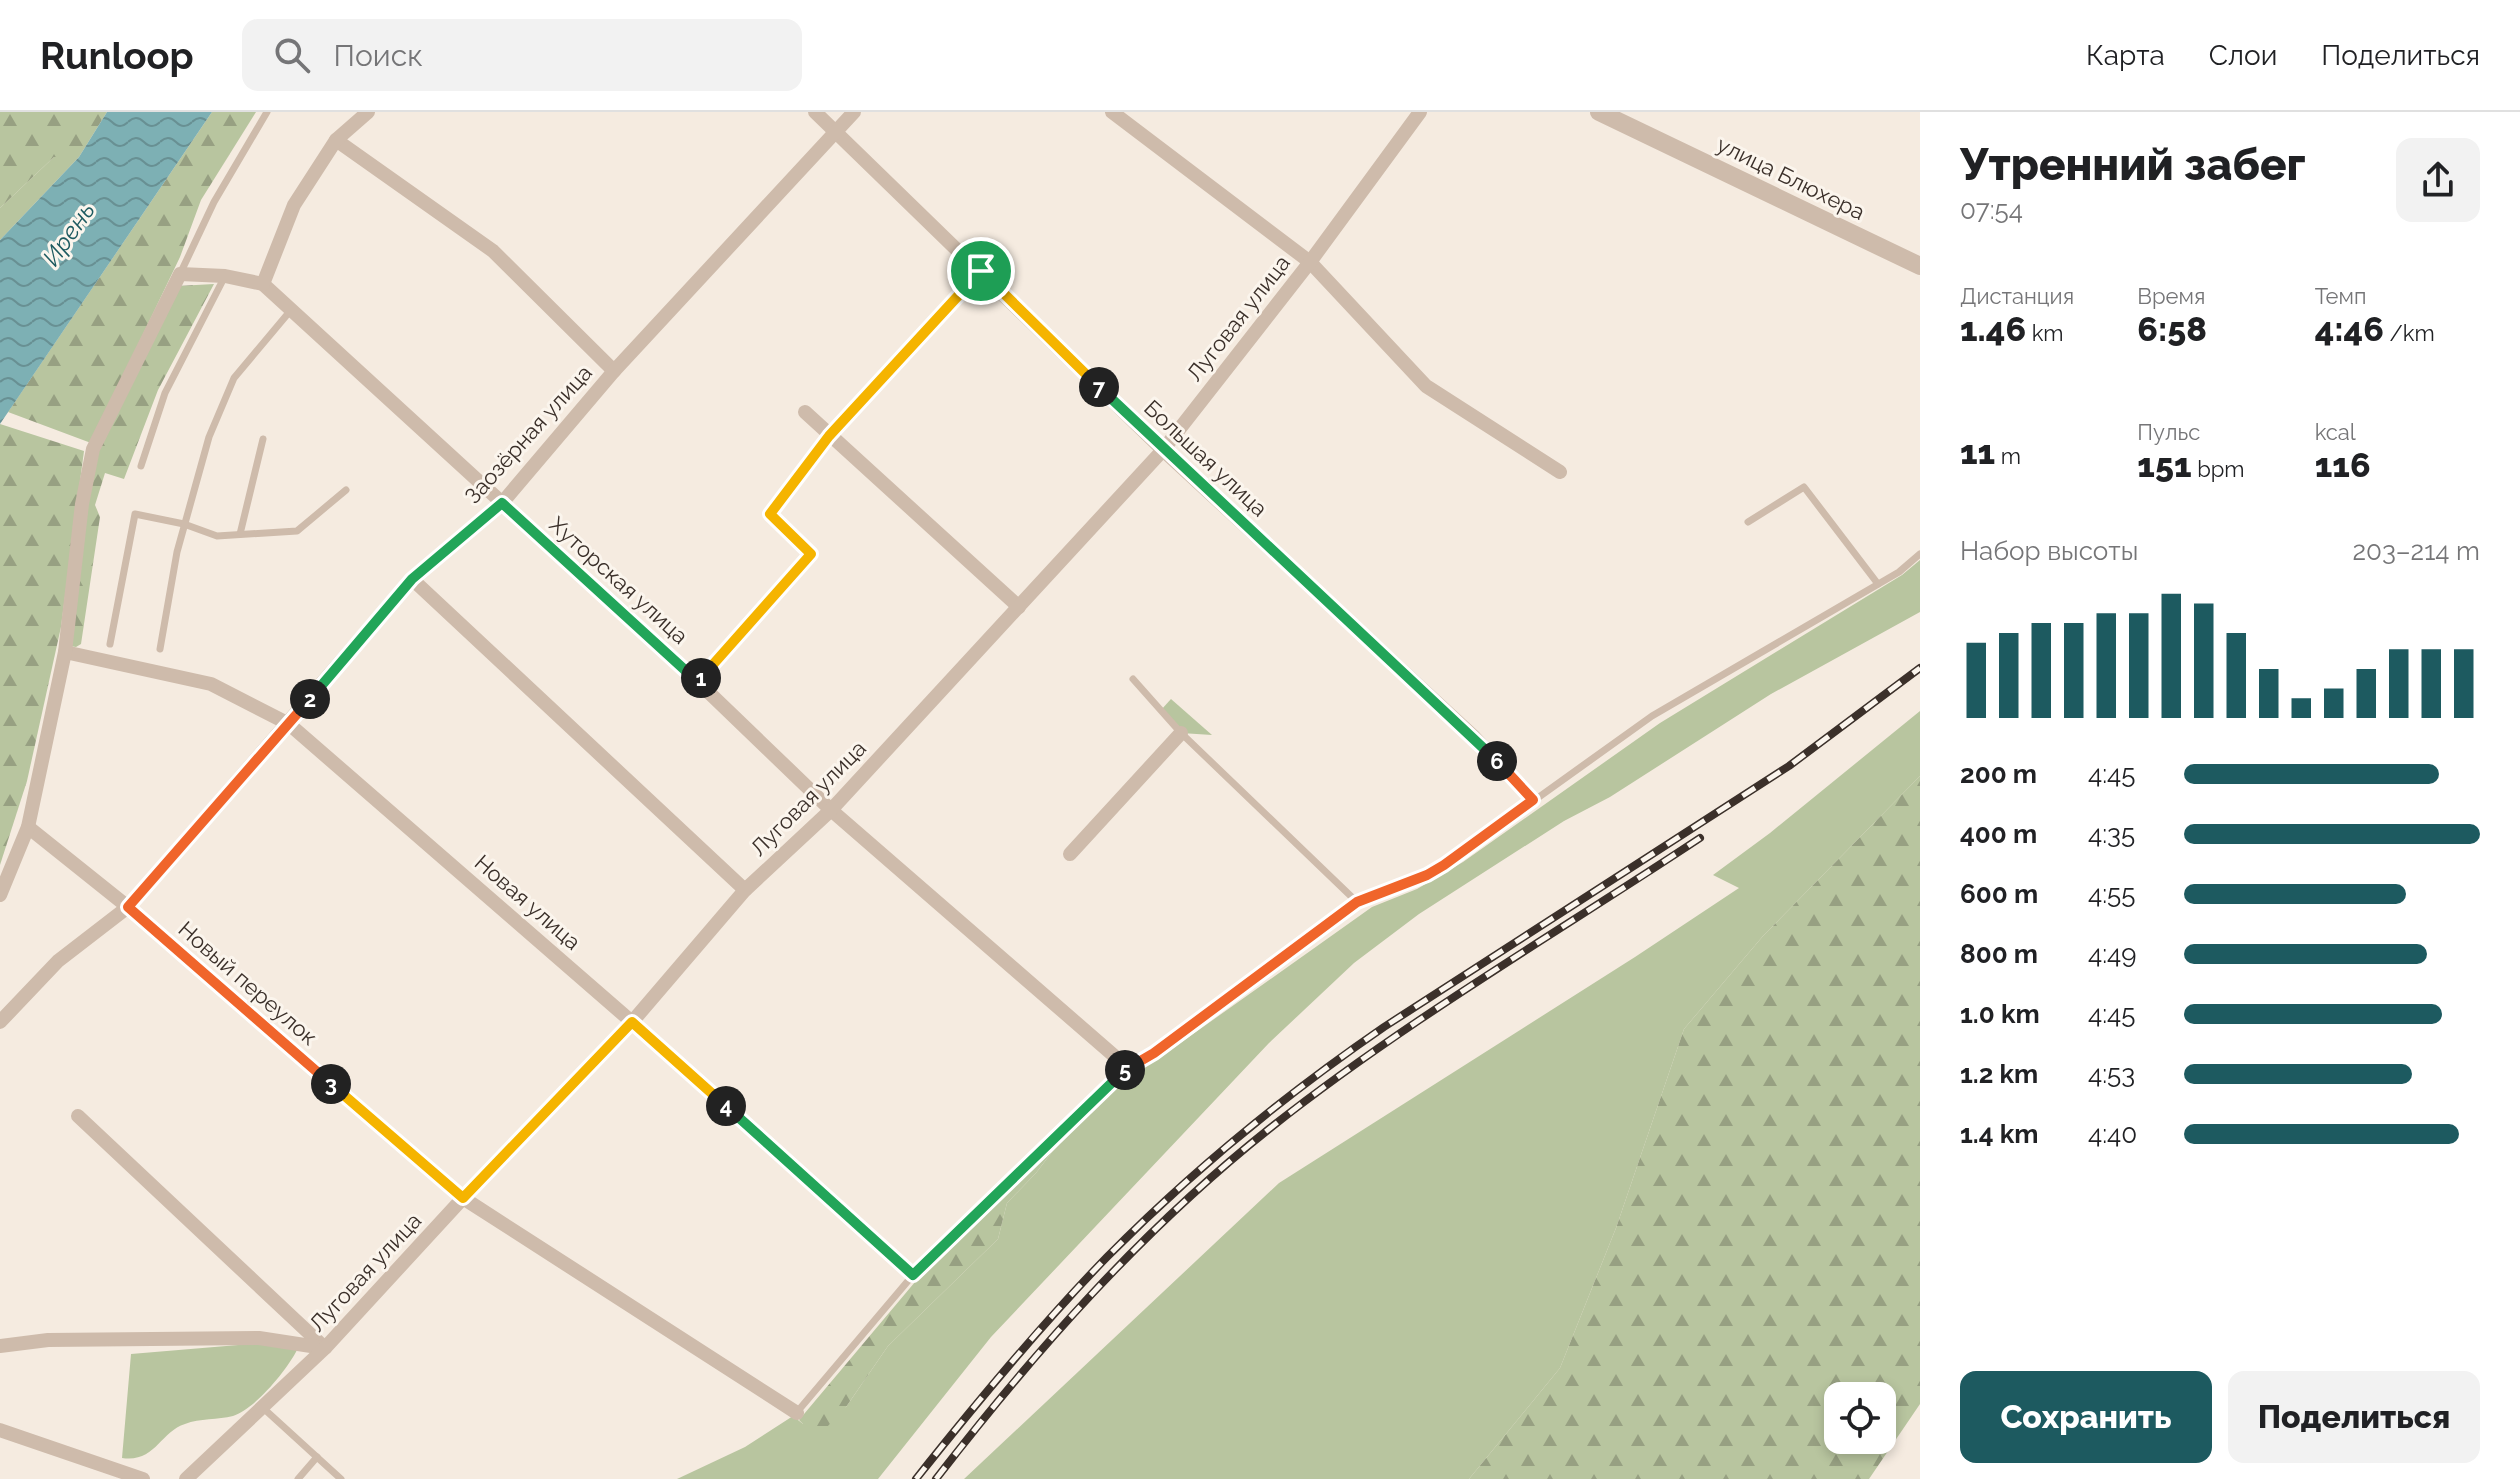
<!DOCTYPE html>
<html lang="ru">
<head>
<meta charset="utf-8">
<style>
	:root { --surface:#fff; --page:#f2f2f2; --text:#202124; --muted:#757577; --line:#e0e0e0; --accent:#1d5a60 }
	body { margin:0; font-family:Raleway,sans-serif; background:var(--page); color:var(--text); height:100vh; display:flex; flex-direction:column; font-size:30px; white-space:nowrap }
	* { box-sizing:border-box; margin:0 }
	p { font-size:26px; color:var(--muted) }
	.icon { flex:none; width:44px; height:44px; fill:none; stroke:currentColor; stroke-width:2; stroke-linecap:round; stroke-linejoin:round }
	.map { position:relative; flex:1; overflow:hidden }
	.side { display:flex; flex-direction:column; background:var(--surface); width:600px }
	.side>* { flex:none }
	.buttons { position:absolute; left:1824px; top:1270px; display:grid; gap:16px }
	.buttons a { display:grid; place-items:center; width:72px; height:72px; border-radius:16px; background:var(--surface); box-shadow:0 4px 12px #0003; font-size:40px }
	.pin { position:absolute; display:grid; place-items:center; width:68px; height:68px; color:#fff; margin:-34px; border:4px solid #fff; border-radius:50%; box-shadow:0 2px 8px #0007 }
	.km { position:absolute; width:40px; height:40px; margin:-20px; border-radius:50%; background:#222; color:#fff; font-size:22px; line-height:40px; text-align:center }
	.round { display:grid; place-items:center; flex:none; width:84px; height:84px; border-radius:16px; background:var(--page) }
	.overview { display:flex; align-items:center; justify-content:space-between; height:136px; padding:0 40px }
	h1 { font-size:44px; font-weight:800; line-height:60px }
	.figures { display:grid; grid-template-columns:repeat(3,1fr); gap:12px; height:136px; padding:8px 40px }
	.figures div { display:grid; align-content:center }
	.figures b { font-size:34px; font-weight:800 }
	.figures small { font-size:22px; font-weight:400 }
	.figures p { font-size:22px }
	.chart { height:224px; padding:16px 40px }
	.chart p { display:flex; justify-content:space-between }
	.chart svg { width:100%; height:144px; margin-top:8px; stroke:var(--accent); stroke-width:6 }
	.button { display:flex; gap:16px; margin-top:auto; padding:16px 40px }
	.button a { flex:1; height:92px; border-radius:16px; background:var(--accent); color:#fff; font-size:32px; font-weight:800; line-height:92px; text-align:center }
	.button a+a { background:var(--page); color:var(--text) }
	ul { padding:0 40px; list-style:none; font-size:26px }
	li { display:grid; grid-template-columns:128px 96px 1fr; align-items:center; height:60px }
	li i { height:20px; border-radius:10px; background:var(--accent) }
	header { display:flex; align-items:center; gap:48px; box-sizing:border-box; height:112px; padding:0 40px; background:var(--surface); border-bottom:2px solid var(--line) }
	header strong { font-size:38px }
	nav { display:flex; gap:44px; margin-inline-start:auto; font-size:28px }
	.search { width:560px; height:72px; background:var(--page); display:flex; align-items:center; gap:20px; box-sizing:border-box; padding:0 28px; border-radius:16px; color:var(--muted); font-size:30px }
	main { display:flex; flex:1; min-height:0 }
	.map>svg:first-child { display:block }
	.green { fill:#b8c59f }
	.forest { fill:url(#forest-firs); fill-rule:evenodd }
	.park { fill:url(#park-tufts) }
	.water { fill:url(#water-waves) }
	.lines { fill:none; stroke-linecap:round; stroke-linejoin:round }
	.service { stroke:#cebbab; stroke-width:7 }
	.minor { stroke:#cebbab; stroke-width:14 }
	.tertiary { stroke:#cebbab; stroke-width:18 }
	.rail-casing { stroke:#3b302a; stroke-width:8 }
	.rail { stroke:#fbf5ed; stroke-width:5; stroke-dasharray:15; stroke-linecap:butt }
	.split-1-casing { stroke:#fff; stroke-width:16 }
	.split-2-casing { stroke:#fff; stroke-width:16 }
	.split-3-casing { stroke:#fff; stroke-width:16 }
	.split-4-casing { stroke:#fff; stroke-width:16 }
	.split-5-casing { stroke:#fff; stroke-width:16 }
	.split-6-casing { stroke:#fff; stroke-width:16 }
	.split-7-casing { stroke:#fff; stroke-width:16 }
	.split-8-casing { stroke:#fff; stroke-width:16 }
	.split-1 { stroke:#f5b400; stroke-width:10 }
	.split-2 { stroke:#22a559; stroke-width:10 }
	.split-3 { stroke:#f0652b; stroke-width:10 }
	.split-4 { stroke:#f5b400; stroke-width:10 }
	.split-5 { stroke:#22a559; stroke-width:10 }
	.split-6 { stroke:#f0652b; stroke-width:10 }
	.split-7 { stroke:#22a559; stroke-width:10 }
	.split-8 { stroke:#f5b400; stroke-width:10 }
	.labels { text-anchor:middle; stroke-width:6; stroke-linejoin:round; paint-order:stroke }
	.street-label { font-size:22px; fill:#3b302a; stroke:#fbf5ed }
	.water-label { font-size:24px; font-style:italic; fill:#1d5a60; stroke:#fbf5ed }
</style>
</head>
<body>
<header>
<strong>Runloop</strong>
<div class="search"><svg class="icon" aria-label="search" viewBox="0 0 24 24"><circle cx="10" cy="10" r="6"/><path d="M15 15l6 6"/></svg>Поиск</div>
<nav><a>Карта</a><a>Слои</a><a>Поделиться</a></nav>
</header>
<main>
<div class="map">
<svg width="1920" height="1367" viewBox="0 0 1920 1367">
	<defs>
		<pattern id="forest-firs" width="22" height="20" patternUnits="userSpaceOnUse" patternTransform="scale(2)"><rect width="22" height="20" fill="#b8c59f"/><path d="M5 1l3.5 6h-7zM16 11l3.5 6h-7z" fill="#97a082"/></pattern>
		<pattern id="park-tufts" width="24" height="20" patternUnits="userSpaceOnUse" patternTransform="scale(2)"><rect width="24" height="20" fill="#b8c59f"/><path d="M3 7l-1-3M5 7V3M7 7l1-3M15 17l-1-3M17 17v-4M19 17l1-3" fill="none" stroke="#97a082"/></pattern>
		<pattern id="water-waves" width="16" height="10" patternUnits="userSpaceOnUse" patternTransform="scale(2)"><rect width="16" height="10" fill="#7db0b4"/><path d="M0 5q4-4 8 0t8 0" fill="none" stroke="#689093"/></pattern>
	</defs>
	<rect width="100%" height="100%" fill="#f5ebe0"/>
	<g class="green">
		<polygon points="54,45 79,45 0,128 0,96"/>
		<polygon points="1920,448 1920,500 1771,582 1610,685 1564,709 1419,802 1354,851 1269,931 991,1225 878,1367 677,1367 745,1335 793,1304 803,1312 846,1295 888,1234 998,1127 1007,1091 1036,1061 1052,1040 1122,967 1155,949 1372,795 1417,777 1463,750 1660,611 1902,463"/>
		<polygon points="1920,599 1920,664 1763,824 1684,917 1616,1116 1560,1256 1469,1367 964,1367 1279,1071 1635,845 1739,776 1713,763 1770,721"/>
		<path d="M 261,1231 L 297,1238 C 287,1258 254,1298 233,1304 C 218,1308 200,1306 185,1312 C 160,1320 155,1351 122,1346 L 131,1242 Z"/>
	</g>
	<g class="forest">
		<polygon points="0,0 107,0 79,45 54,45 0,96"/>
		<polygon points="212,0 256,0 201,88 180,145 91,331 8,300"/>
		<polygon points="214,172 158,278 124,367 105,361 95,393 100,405 81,532 76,535 70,534 87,393 98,336 178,174"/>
		<polygon points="0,312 84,339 61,515 27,669 0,753"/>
		<path d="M 1920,664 L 1920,1292 L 1869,1367 L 1469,1367 L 1560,1256 L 1616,1116 L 1684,917 L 1763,824 ZM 1838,1284 L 1882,1284 L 1882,1328 L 1838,1328 Z"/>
		<polygon points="1052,1040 1036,1061 1007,1091 998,1127 888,1234 846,1295 826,1316 803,1312 799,1308 915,1170 1019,1068"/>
	</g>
	<polygon class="park" points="1171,587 1212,623 1181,621 1161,598"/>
	<polygon class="water" points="107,0 212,0 0,312 0,128 79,45"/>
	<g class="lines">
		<g class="service">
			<polyline points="180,162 214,90 267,0"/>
			<polyline points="141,354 165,281 225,164"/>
			<polyline points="1748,410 1804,375 1878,472"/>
			<polyline points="240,422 263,327"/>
			<polyline points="110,532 135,402 184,412 217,424 297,419 346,378"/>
			<polyline points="160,537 177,440 209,325 234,266 291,198"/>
			<polyline points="1133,567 1181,621 1357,790"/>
			<polyline points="262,1295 341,1367"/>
			<polyline points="797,1300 913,1163 1127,955 1154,941 1357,790 1427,763 1444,753 1652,604 1899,460 1920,442"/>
			<polyline points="298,1367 317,1345"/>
		</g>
		<g class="minor">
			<polyline points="815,0 1163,338 1474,625 1533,688"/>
			<polyline points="1112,0 1310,150 1426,274 1560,360"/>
			<polyline points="336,28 493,139 614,259"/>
			<polyline points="263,172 698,570 831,698 1127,955"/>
			<polyline points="805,300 1019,495"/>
			<polyline points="412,467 745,778"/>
			<polyline points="65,540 211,572 289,612 632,910 913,1163"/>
			<polyline points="698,570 811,442 770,402 829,324 981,159"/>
			<polyline points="28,715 128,795 463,1086 797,1301"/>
			<polyline points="1070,742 1181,621"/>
			<polyline points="0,783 28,715 65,540 82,392 93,337 180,162 225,164 263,172 294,93 336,28 368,0"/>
			<polyline points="0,910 58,849 128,795 412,467 502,391 614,259 854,0"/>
			<polyline points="78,1004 325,1236"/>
			<polyline points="0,1234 48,1228 259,1226 324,1236"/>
			<polyline points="0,1318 143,1367"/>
			<polyline points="186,1367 325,1236 463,1086 632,910 745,778 831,698 1163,338 1310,150 1420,0"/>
		</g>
		<polyline class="tertiary" points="1599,0 1920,154"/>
		<defs>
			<g id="rail">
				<path d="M 916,1367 C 977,1290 1039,1215 1107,1145 C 1191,1060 1285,983 1384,915 L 1789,654 L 1920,556"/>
				<path d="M 936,1367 C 1035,1239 1142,1118 1269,1017 C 1404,910 1555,822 1700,726"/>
			</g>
		</defs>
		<use href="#rail" class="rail-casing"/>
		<use href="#rail" class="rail"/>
	</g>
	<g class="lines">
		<defs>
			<polyline id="split-1" points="701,566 811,442 770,402 829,324 981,159"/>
			<polyline id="split-2" points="310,587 412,467 502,391 698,570 701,566"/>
			<polyline id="split-3" points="310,587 128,795 331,972"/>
			<polyline id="split-4" points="331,972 463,1086 632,910 726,994"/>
			<polyline id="split-5" points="726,994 913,1163 1125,958"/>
			<polyline id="split-6" points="1125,958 1154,941 1357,790 1427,763 1444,753 1533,688 1497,649"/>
			<polyline id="split-7" points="1099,275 1497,649"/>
			<polyline id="split-8" points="981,159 1099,275"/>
		</defs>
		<use href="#split-1" class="split-1-casing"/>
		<use href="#split-2" class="split-2-casing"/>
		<use href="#split-3" class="split-3-casing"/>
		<use href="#split-4" class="split-4-casing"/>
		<use href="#split-5" class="split-5-casing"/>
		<use href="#split-6" class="split-6-casing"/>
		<use href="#split-7" class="split-7-casing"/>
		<use href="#split-8" class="split-8-casing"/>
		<use href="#split-1" class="split-1"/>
		<use href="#split-2" class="split-2"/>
		<use href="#split-3" class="split-3"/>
		<use href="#split-4" class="split-4"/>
		<use href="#split-5" class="split-5"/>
		<use href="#split-6" class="split-6"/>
		<use href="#split-7" class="split-7"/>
		<use href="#split-8" class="split-8"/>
	</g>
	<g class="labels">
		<g class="street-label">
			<text transform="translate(1791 66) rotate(26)" y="8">улица Блюхера</text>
			<text transform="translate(1238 206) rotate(-52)" y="8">Луговая улица</text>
			<text transform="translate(528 322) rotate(-48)" y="8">Заозёрная улица</text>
			<text transform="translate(1206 346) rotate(43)" y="8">Большая улица</text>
			<text transform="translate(619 468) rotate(42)" y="8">Хуторская улица</text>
			<text transform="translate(808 686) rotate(-45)" y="8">Луговая улица</text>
			<text transform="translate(528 790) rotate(41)" y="8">Новая улица</text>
			<text transform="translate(248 871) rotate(41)" y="8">Новый переулок</text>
			<text transform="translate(365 1160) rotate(-47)" y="8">Луговая улица</text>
		</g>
		<g class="water-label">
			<text transform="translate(69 122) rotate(-55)" y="8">Ирень</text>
		</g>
	</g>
</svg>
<div class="buttons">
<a><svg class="icon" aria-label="locate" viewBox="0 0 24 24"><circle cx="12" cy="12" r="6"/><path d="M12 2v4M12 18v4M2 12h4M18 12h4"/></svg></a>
</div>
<div class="pin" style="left:981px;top:159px;background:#1e9e55"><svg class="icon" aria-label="arrive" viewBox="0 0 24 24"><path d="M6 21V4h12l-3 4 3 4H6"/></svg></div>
<b class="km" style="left:701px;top:566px">1</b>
<b class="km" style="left:310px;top:587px">2</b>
<b class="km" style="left:331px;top:972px">3</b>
<b class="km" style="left:726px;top:994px">4</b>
<b class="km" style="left:1125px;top:958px">5</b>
<b class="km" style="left:1497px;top:649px">6</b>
<b class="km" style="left:1099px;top:275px">7</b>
</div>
<section class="side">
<div class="overview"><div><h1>Утренний забег</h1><p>07:54</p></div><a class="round"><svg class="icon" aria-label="share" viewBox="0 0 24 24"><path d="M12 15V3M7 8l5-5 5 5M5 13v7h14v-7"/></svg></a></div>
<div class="figures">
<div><p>Дистанция</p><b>1.46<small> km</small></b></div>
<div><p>Время</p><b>6:58</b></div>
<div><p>Темп</p><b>4:46<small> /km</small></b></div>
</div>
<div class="figures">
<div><b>11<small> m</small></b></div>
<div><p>Пульс</p><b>151<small> bpm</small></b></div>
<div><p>kcal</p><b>116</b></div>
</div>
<div class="chart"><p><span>Набор высоты</span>203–214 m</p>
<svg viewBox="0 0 160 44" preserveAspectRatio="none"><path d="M5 44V21M15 44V18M25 44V15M35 44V15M45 44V12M55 44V12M65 44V6M75 44V9M85 44V18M95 44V29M105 44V38M115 44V35M125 44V29M135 44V23M145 44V23M155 44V23"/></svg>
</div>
<ul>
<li><b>200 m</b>4:45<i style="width:86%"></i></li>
<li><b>400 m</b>4:35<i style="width:100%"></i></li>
<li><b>600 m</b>4:55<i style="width:75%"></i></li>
<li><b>800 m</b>4:49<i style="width:82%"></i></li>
<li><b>1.0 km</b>4:45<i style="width:87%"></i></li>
<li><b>1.2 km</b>4:53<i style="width:77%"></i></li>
<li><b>1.4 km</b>4:40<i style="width:93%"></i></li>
</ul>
<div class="button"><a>Сохранить</a><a>Поделиться</a></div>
</section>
</main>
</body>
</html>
